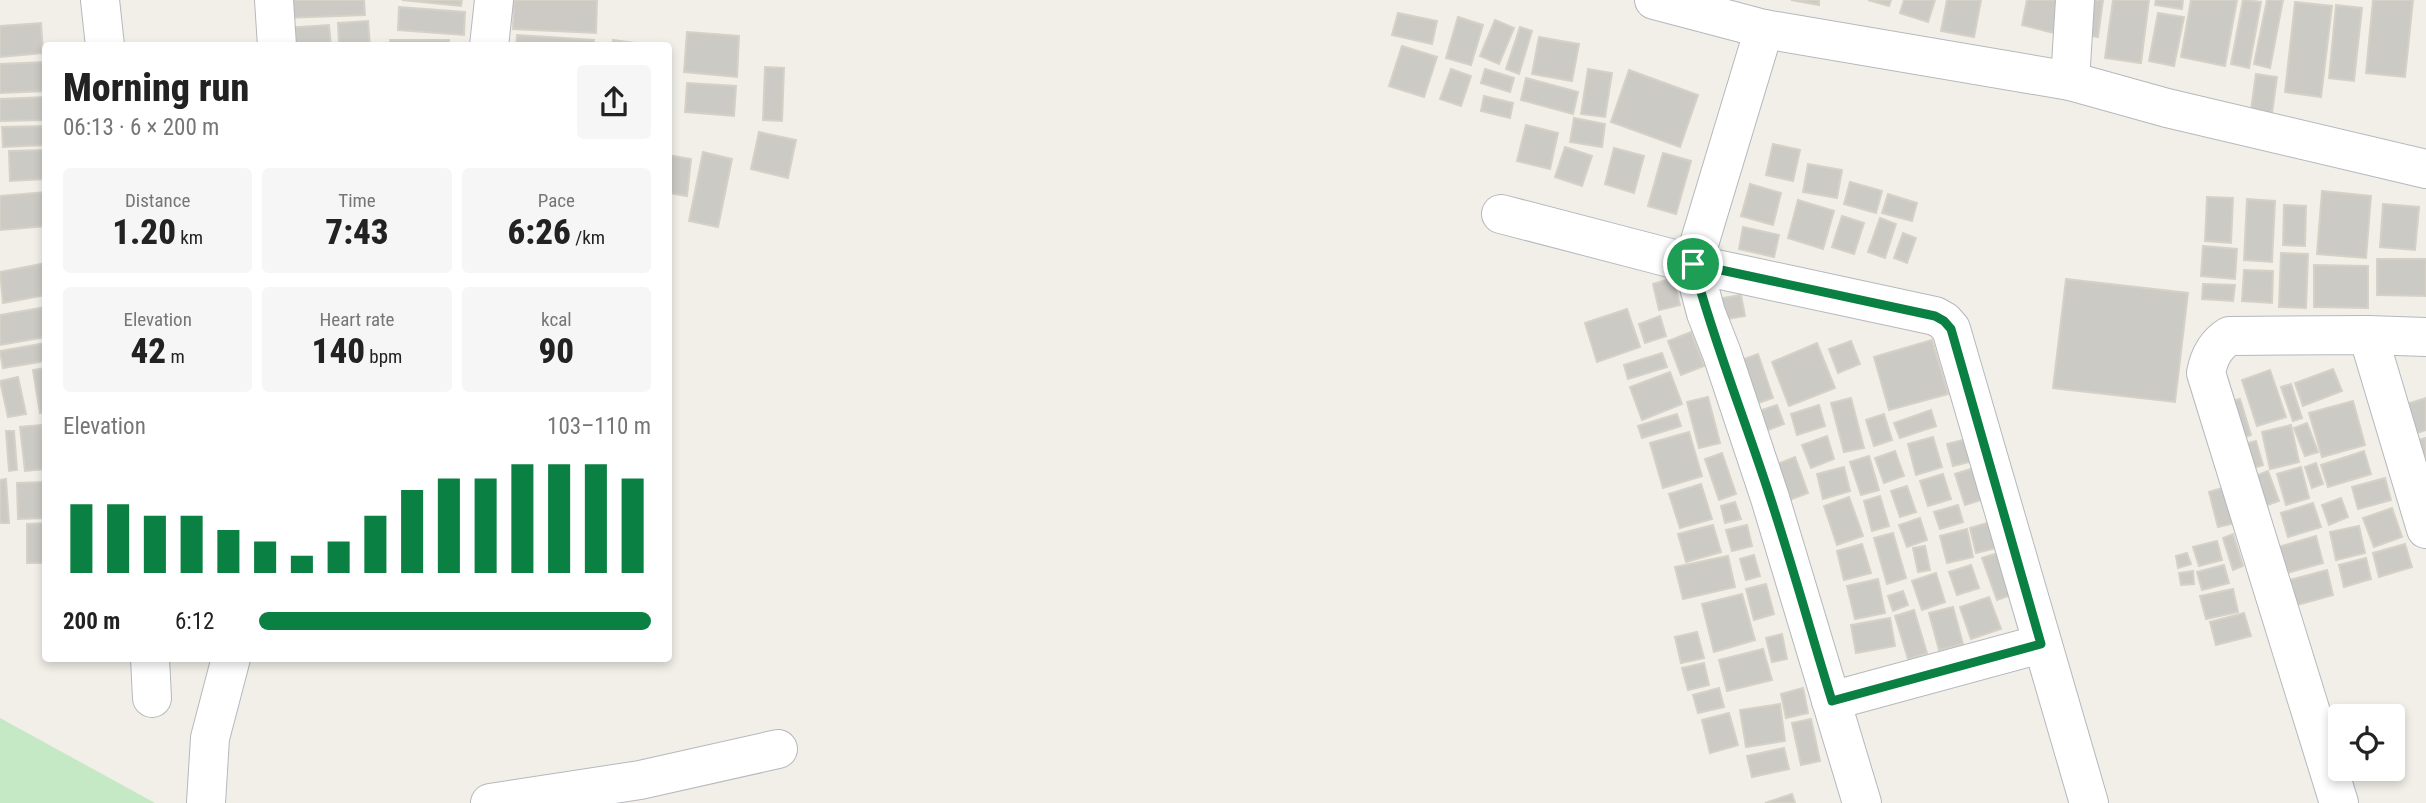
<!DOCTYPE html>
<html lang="en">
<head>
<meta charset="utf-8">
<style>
	:root { --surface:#fff; --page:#f6f6f6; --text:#222; --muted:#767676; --accent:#0b8043 }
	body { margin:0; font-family:"Roboto Condensed",sans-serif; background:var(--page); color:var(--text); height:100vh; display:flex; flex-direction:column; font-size:26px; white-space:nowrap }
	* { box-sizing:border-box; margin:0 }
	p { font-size:23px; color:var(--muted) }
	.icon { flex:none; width:38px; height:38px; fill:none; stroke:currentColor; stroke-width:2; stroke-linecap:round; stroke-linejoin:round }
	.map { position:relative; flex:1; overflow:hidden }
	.details { position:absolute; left:42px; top:42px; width:630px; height:620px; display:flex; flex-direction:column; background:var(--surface); border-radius:7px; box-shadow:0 4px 10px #0003 }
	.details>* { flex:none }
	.controls { position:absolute; left:2328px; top:704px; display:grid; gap:14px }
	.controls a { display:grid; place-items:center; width:77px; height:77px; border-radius:7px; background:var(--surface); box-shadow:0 4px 10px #0003; font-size:35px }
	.pin { position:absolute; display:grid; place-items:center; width:60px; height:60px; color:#fff; margin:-30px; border:4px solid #fff; border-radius:50%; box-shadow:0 2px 7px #0007 }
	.round { display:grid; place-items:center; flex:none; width:74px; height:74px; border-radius:7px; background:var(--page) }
	.head { display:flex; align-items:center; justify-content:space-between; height:119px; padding:0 21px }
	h1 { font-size:38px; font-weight:800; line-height:52px }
	.metrics { display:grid; grid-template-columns:repeat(3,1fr); gap:10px; height:119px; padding:7px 21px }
	.metrics div { display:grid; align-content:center; border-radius:7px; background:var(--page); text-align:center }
	.metrics b { font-size:35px; font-weight:800 }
	.metrics small { font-size:19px; font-weight:400 }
	.metrics p { font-size:19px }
	.chart { height:196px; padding:14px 21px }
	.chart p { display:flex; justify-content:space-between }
	.chart svg { width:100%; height:126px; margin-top:7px; stroke:var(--accent); stroke-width:6 }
	ul { padding:0 21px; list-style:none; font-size:23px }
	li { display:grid; grid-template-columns:112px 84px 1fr; align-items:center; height:52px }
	li i { height:18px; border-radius:9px; background:var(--accent) }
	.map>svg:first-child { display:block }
	.green { fill:#c5e8c5 }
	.building { fill:#cccac5; stroke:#d6d1c6; stroke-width:2 }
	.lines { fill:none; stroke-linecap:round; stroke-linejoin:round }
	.minor-casing { stroke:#b5b8bc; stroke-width:40 }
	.tertiary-casing { stroke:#b5b8bc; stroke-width:40 }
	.minor { stroke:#fff; stroke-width:38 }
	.tertiary { stroke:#fff; stroke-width:38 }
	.route-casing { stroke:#fff; stroke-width:14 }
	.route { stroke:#0b8043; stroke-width:9 }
</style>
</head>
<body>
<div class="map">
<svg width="2426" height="803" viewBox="0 0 2426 803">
	<rect width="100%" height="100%" fill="#f1efe8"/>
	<polygon class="green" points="0,718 155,803 0,803"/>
	<g class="building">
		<polygon points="283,0 364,0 365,15 284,18"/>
		<polygon points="402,0 462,0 461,6"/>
		<polygon points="514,0 597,0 596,33 513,29"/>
		<polygon points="1791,0 1819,0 1819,5"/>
		<polygon points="1868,0 1891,0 1889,6"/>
		<polygon points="1904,0 1935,0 1928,22 1900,13"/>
		<polygon points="1947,0 1981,0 1974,37 1941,31"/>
		<polygon points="2027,0 2061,0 2054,33 2022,25"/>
		<polygon points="2083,0 2103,0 2098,37 2079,34"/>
		<polygon points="2113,0 2149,0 2141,63 2105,58"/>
		<polygon points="2156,0 2183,0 2182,9 2155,5"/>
		<polygon points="2191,0 2237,0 2225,66 2181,57"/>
		<polygon points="2243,0 2261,2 2249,68 2231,64"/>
		<polygon points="2267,0 2283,0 2270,68 2254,64"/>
		<polygon points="2373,0 2413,0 2405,77 2366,73"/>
		<polygon points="2295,2 2332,6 2321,97 2285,92"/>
		<polygon points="2336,5 2362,8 2354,81 2329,78"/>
		<polygon points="399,7 465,12 464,35 398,30"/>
		<polygon points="1398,13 1437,21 1432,44 1392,35"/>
		<polygon points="2158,13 2184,17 2174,66 2149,61"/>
		<polygon points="1458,17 1483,25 1471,65 1446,58"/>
		<polygon points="1495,20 1514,28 1499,64 1480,56"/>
		<polygon points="368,21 370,46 339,46 338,23"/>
		<polygon points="41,23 43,53 0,57 0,26"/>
		<polygon points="329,25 331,46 285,46 284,28"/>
		<polygon points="1520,27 1532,31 1519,74 1506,69"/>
		<polygon points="687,32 739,36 737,77 684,72"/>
		<polygon points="517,35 594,40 594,46 516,46"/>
		<polygon points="1539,37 1579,44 1572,81 1532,74"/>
		<rect x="390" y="40" width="59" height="6"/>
		<polygon points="613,40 642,44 641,46 613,46"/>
		<polygon points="1402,46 1437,57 1424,97 1389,86"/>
		<polygon points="46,62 46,91 0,93 0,64"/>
		<polygon points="765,67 784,68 782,121 763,120"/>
		<polygon points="1451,69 1471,76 1461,106 1440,99"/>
		<polygon points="1485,69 1514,78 1510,92 1481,83"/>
		<polygon points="1588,69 1612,73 1605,117 1581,114"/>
		<polygon points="1629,70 1698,95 1680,147 1611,122"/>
		<polygon points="2256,74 2277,77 2272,113 2251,110"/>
		<polygon points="1526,78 1578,92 1573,114 1521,100"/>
		<polygon points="687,83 736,86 734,116 685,112"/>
		<polygon points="1484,96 1513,103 1510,118 1481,111"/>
		<polygon points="46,97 46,120 0,121 0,99"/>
		<polygon points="1574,118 1605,124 1602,147 1570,142"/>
		<polygon points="1526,125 1558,133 1550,169 1517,161"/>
		<polygon points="46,126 46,145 3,147 2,127"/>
		<polygon points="759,132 796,140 788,178 751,169"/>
		<polygon points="1773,144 1800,150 1793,181 1766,175"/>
		<polygon points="1565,147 1592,156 1582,186 1555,177"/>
		<polygon points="1614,148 1644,156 1634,193 1605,184"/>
		<polygon points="46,150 46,179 10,181 9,151"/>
		<polygon points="703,152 732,159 718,227 689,221"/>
		<polygon points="1663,153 1691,161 1676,214 1648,206"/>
		<polygon points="668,155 691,159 687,196 668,193"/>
		<polygon points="1808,164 1842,170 1837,198 1803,192"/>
		<polygon points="1850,182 1882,191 1876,213 1844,204"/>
		<polygon points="1750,184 1781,193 1773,225 1741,216"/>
		<polygon points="2322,191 2371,196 2366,258 2317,254"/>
		<polygon points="46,192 46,226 0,230 0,196"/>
		<polygon points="1888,194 1917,203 1912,221 1882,213"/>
		<polygon points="2207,197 2233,198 2231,243 2205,241"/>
		<polygon points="2247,199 2275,201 2272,262 2244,260"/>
		<polygon points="1798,200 1834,211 1823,249 1788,238"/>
		<polygon points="2383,204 2419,207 2415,250 2380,247"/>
		<polygon points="2284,205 2306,206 2305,246 2283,245"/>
		<polygon points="1842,216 1864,223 1854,254 1832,247"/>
		<polygon points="1880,218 1896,224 1885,258 1868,252"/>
		<polygon points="1743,227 1779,235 1774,257 1739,249"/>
		<polygon points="1903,233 1916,238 1907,263 1894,258"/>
		<polygon points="2203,246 2237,249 2235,279 2201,276"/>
		<polygon points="2281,253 2308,254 2306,308 2279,307"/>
		<polygon points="2377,259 2426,259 2426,296 2377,295"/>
		<polygon points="46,263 46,295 3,303 0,272"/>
		<polygon points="2314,265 2368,266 2368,308 2314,307"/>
		<polygon points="2244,270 2273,271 2272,303 2242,301"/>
		<polygon points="1673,278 1680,305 1659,310 1653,284"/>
		<polygon points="2066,279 2188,293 2175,402 2053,388"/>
		<polygon points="2203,284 2235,285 2233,301 2202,299"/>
		<polygon points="1741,295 1745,316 1721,320 1717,299"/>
		<polygon points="46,307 46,337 0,345 0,315"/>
		<polygon points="1627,309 1640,347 1597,362 1585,323"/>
		<polygon points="1660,316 1666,336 1645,343 1639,324"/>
		<polygon points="1691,332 1704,366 1681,375 1668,341"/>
		<polygon points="1932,340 1948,394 1889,410 1874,357"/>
		<polygon points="1851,341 1860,364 1838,373 1829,349"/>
		<polygon points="46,343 46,361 3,368 0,351"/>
		<polygon points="1817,343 1835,388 1789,406 1772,362"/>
		<polygon points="1662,353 1667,367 1628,379 1624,365"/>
		<polygon points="1758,354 1773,398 1753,405 1738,361"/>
		<polygon points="46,368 46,412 40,413 33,370"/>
		<polygon points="2333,369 2342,391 2303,406 2295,383"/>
		<polygon points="2270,370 2286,417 2257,426 2242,380"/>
		<polygon points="1670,372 1682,404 1642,420 1630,387"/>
		<polygon points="18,377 26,414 8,417 0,381"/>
		<polygon points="2291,384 2302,418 2293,421 2281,387"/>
		<polygon points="1708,397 1720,443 1699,448 1687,402"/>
		<polygon points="1851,398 1864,448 1844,452 1831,403"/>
		<polygon points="2426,398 2426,430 2417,433 2407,404"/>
		<polygon points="2240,399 2251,435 2238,440 2227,402"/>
		<polygon points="2353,401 2365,445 2322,457 2309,413"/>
		<polygon points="1777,405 1784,424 1760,433 1753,413"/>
		<polygon points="1819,405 1825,426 1797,435 1791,414"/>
		<polygon points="1931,410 1936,426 1900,438 1894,423"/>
		<polygon points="1677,414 1681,426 1642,438 1638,426"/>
		<polygon points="1884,414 1892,440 1874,446 1866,420"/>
		<polygon points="2307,423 2318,452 2305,456 2294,428"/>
		<polygon points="41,425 46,469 25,471 20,427"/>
		<polygon points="2291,425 2299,462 2270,469 2262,432"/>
		<polygon points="6,431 14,431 17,470 9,471"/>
		<polygon points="1689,432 1702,476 1663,488 1650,443"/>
		<polygon points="1827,436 1834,459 1811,468 1802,445"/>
		<polygon points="1933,437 1942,467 1916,475 1908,444"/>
		<polygon points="1971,438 1977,460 1953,466 1947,444"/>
		<polygon points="2426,438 2426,463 2418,440"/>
		<polygon points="2256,441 2263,465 2250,469 2244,444"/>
		<polygon points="1895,451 1904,476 1884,483 1875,458"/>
		<polygon points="2364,451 2371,474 2328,487 2321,465"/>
		<polygon points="1722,453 1736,494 1719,500 1705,459"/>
		<polygon points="1869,456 1879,490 1861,495 1850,462"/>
		<polygon points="1795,457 1808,493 1787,501 1775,465"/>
		<polygon points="2316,463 2323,484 2312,488 2305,467"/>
		<polygon points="1980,466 1990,497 1965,505 1955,474"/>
		<polygon points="1844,467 1850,491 1823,499 1817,474"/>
		<polygon points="2301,467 2309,498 2286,505 2277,474"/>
		<polygon points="2268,471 2279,501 2265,506 2255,476"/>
		<polygon points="1943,474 1951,499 1928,506 1920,481"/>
		<polygon points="2385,478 2391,500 2358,509 2352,487"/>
		<polygon points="6,479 9,523 0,523 0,480"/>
		<polygon points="44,482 46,518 18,519 17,483"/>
		<polygon points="1701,484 1712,519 1680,528 1669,494"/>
		<polygon points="1907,486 1916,512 1900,517 1891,491"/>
		<polygon points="2226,487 2235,523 2218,527 2209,492"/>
		<polygon points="1880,496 1889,526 1872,531 1864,501"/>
		<polygon points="1849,497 1863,536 1837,545 1824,506"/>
		<polygon points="2341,498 2348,517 2329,525 2322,505"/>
		<polygon points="1735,502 1741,519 1725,523 1721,506"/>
		<polygon points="2313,503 2321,527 2288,537 2281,513"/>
		<polygon points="1958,505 1963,522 1940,529 1934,512"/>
		<polygon points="2392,508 2402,537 2374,547 2363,518"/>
		<polygon points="1920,518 1927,540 1907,547 1899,525"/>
		<polygon points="1994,521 2000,547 1976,553 1970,528"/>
		<polygon points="46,523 46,563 27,563 27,524"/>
		<polygon points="1713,525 1721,552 1686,562 1678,534"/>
		<polygon points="1747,525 1752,546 1732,551 1726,530"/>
		<polygon points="2359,526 2365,553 2336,560 2330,532"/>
		<polygon points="1967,529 1973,557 1947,563 1940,536"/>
		<polygon points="1893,533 1906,578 1887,584 1874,538"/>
		<polygon points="2233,534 2243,566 2233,570 2223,538"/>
		<polygon points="2316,536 2323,563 2283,574 2275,548"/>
		<polygon points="2217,541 2222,560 2199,566 2193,547"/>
		<polygon points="1862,544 1871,573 1844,580 1837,551"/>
		<polygon points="2405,544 2412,567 2379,577 2373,553"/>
		<polygon points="1925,546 1930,570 1918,572 1913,548"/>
		<polygon points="1998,553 2014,594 1997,600 1982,558"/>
		<polygon points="2187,553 2191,564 2178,568 2176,556"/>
		<polygon points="1754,555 1760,576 1746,580 1740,559"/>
		<polygon points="1728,556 1735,587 1683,599 1675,567"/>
		<polygon points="2366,558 2371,579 2344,587 2339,565"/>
		<polygon points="1971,565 1979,588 1957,595 1949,572"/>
		<polygon points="2224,565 2229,583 2202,590 2197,572"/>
		<polygon points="2327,570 2333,595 2297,605 2290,580"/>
		<polygon points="2193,571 2194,584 2181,585 2179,573"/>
		<polygon points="1936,573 1945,602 1922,610 1912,581"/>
		<polygon points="1878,579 1885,613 1855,619 1847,586"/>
		<polygon points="1766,584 1774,614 1754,620 1746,589"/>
		<polygon points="2233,589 2238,612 2206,619 2200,596"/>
		<polygon points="1903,591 1908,605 1893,611 1888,596"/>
		<polygon points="1742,594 1755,640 1714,652 1702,604"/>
		<polygon points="1989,597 2001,629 1971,639 1960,607"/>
		<polygon points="1953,607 1963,644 1939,650 1929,613"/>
		<polygon points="1914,610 1927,653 1908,659 1895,616"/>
		<polygon points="2244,613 2251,636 2216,645 2210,622"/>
		<polygon points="1890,618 1895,646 1856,653 1851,625"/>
		<polygon points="1697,632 1704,658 1681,663 1675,637"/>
		<polygon points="1782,634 1787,659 1772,662 1766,638"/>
		<polygon points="1763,649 1772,680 1727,691 1719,660"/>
		<polygon points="1704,663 1709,685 1688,690 1682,668"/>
		<polygon points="1719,688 1724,707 1698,713 1693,695"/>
		<polygon points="1803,688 1808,713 1786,718 1781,694"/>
		<polygon points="1780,704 1785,741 1746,747 1740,710"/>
		<polygon points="1729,713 1738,745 1710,753 1702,720"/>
		<polygon points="1811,719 1820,761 1801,765 1792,723"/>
		<polygon points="1784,748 1789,769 1752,777 1747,756"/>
		<polygon points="1792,794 1795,803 1765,803"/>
	</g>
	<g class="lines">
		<defs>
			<g id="minor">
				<polyline points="100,0 105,46"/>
				<polyline points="274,0 277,46"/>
				<polyline points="1764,29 1693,264 1706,313 1722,354 1770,498 1862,803"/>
				<polyline points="489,46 494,0"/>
				<polyline points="2070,81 2075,0"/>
				<polyline points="1501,214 1693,264 1935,316 1944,321 1951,329 2089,803"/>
				<polyline points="2368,335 2426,529"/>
				<polyline points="150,658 152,698"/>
				<polyline points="1831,701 2041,644"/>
				<polyline points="206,803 210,738 231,658"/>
				<polyline points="490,803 640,780 778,749"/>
				<path d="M 2339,803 L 2206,373 C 2209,357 2215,345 2229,336 L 2368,335 L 2426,337"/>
			</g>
			<polyline id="tertiary" points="1654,0 1764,29 2070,81 2167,108 2426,169"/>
		</defs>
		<use href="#minor" class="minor-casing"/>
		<use href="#tertiary" class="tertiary-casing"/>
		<use href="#minor" class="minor"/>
		<use href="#tertiary" class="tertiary"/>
	</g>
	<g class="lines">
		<defs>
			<path id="route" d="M 1693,264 L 1935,316 L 1944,321 L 1951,329 L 2041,644 L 1832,701 C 1811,633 1792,564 1770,497 C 1745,419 1714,343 1693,264 Z"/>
		</defs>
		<use href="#route" class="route-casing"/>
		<use href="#route" class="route"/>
	</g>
</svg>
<div class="controls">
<a><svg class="icon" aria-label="locate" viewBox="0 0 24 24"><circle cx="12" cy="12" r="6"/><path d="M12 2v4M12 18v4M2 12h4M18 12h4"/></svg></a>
</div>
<div class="pin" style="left:1693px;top:264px;background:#1e9e55"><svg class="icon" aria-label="arrive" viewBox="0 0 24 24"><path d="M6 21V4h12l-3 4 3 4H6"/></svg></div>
<section class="details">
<div class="head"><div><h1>Morning run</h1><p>06:13 · 6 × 200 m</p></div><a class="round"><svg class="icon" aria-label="share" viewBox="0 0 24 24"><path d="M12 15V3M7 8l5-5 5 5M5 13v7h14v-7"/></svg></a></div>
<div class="metrics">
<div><p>Distance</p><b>1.20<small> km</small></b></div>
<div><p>Time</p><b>7:43</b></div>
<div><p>Pace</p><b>6:26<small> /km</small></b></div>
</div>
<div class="metrics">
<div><p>Elevation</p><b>42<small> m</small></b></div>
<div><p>Heart rate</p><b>140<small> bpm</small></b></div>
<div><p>kcal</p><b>90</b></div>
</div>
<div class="chart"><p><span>Elevation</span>103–110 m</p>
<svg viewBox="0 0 160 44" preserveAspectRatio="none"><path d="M5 44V20M15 44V20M25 44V24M35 44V24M45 44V29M55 44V33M65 44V38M75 44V33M85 44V24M95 44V15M105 44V11M115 44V11M125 44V6M135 44V6M145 44V6M155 44V11"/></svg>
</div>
<ul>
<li><b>200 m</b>6:12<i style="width:100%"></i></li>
</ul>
</section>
</div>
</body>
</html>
